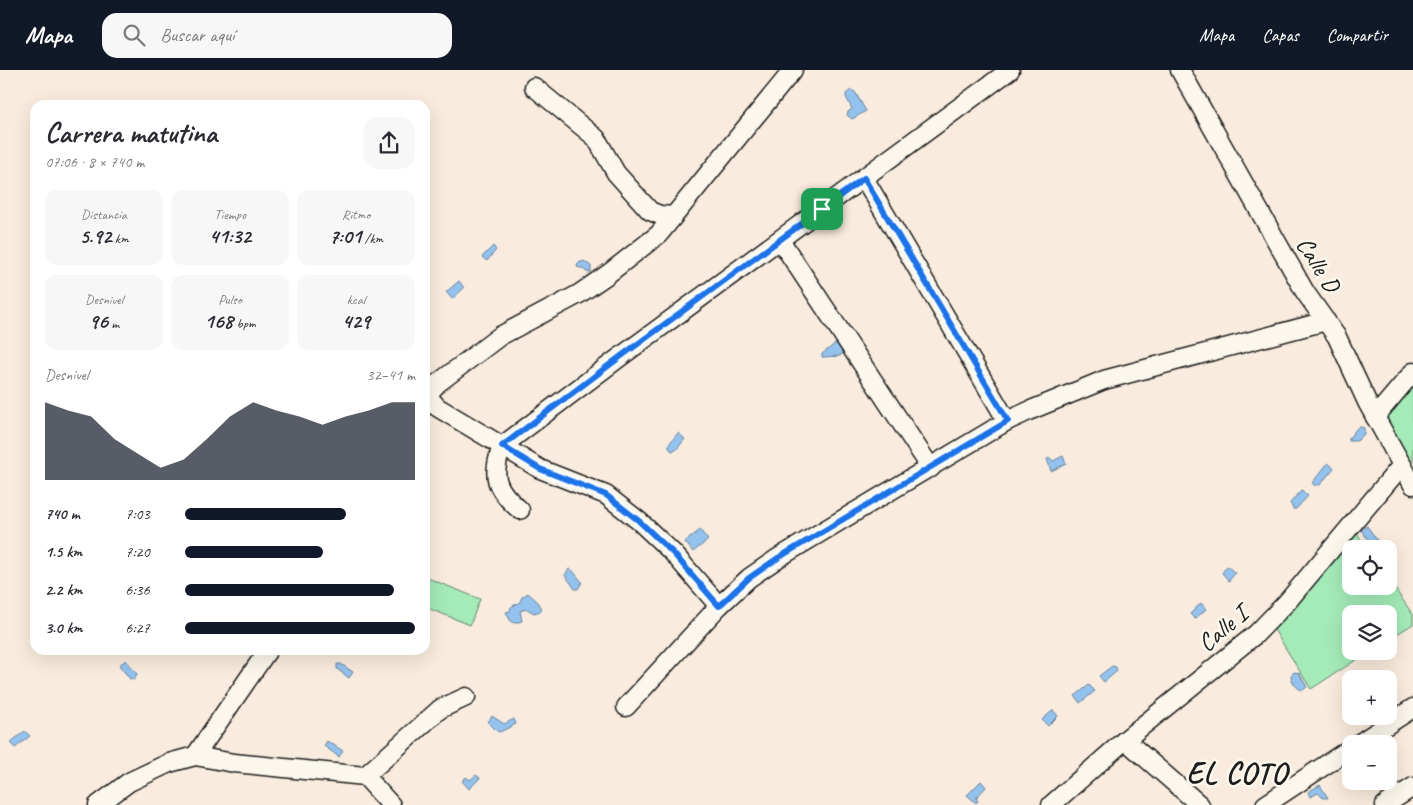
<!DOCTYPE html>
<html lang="es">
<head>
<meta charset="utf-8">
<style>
	:root { --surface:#fff; --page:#f7f7f7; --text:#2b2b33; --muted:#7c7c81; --accent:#111827 }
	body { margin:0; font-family:Caveat,sans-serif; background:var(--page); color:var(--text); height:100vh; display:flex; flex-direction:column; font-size:19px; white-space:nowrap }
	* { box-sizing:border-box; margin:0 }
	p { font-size:16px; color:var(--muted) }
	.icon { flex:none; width:28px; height:28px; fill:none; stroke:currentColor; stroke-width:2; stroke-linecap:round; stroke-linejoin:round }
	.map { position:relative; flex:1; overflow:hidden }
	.sheet { position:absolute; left:30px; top:30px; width:400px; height:555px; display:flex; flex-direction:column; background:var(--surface); border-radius:15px; box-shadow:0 5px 20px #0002 }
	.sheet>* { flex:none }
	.tools { position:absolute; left:1342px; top:470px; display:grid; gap:10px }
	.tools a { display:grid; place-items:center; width:55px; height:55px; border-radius:10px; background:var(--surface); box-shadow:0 5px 20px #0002; font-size:25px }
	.pin { position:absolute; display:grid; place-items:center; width:42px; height:42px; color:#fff; margin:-21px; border-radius:10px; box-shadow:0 2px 8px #0006 }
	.round { display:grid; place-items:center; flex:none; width:52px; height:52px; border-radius:15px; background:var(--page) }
	.headline { display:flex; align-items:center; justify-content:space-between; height:85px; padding:0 15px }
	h1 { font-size:28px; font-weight:700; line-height:38px }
	.metrics { display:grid; grid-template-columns:repeat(3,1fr); gap:8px; height:85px; padding:5px 15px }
	.metrics div { display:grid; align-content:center; border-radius:12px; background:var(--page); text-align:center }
	.metrics b { font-size:21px; font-weight:700 }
	.metrics small { font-size:14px; font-weight:400 }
	.metrics p { font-size:14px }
	.chart { height:140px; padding:10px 15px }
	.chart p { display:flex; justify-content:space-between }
	.chart svg { width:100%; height:90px; margin-top:5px; fill:var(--accent); opacity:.7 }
	ul { padding:0 15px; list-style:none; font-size:16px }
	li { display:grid; grid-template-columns:80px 60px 1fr; align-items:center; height:38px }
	li i { height:12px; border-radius:6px; background:var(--accent) }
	header { display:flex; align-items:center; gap:30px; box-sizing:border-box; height:70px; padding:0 25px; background:var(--accent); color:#fff }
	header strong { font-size:24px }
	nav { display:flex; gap:28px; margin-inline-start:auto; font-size:18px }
	.search { width:350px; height:45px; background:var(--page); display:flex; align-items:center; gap:12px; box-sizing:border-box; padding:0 18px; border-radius:15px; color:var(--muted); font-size:19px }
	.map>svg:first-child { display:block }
	.green { fill:#a4ebb8; stroke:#60846a }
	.water { fill:#94c2ee; stroke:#64809a }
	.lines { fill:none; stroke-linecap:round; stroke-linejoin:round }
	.minor-casing { stroke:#1c1c1c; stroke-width:21 }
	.minor { stroke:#fbf7ec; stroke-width:18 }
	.route-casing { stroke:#fff; stroke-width:10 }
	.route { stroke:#1a73e8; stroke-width:6 }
	.labels { text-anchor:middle; stroke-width:5; stroke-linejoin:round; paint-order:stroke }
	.street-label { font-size:25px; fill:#1c1c1c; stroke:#fbf7ec }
	.district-label { font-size:30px; font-weight:bold; letter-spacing:1px; fill:#1c1c1c; stroke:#fbf7ec }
</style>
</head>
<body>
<header>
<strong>Mapa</strong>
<div class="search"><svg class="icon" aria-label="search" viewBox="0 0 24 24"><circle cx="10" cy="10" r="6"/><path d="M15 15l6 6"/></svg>Buscar aquí</div>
<nav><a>Mapa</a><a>Capas</a><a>Compartir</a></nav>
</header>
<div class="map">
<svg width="1413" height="735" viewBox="0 0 1413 735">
	<rect width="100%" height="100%" fill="#f9ecde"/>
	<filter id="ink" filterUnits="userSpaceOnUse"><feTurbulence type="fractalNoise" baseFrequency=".02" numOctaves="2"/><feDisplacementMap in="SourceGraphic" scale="10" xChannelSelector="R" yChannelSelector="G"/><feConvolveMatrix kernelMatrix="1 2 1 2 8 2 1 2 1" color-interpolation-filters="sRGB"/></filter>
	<g filter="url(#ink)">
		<g class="green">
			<polygon points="1413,302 1413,415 1375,347"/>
			<polygon points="1357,463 1367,479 1351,479 1351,516 1389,516 1389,510 1413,545 1413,554 1389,569 1389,544 1351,544 1351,581 1370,581 1311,619 1273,558"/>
			<polygon points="425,507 480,529 470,555 425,537"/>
		</g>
		<g class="water">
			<polygon points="851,20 855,22 866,41 852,49 847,45 848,42 852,39 846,27 846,24"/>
			<polygon points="493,176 496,180 487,191 482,187"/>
			<polygon points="584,191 591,196 591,202 586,202 584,199 577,197 578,193"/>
			<polygon points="459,211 464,218 452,229 446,222"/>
			<polygon points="836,273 843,283 840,286 822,287 822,284"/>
			<polygon points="1361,357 1364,358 1364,364 1357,371 1349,371 1349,368 1357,358"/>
			<polygon points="678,363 685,369 676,380 672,381 669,378 669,374"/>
			<polygon points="1063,386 1066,394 1051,401 1047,389 1050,388 1053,391"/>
			<polygon points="1328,393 1334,398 1319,416 1317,414 1315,416 1312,413"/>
			<polygon points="1302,420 1308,426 1296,439 1293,439 1290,433"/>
			<polygon points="1367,456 1377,470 1371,474 1361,460"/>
			<polygon points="700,460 708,470 693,482 685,472"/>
			<polygon points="1227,496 1235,503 1229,511 1222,503"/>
			<polygon points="569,499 573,501 582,512 578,519 575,519 565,505"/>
			<polygon points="528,523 538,532 542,539 541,541 534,543 527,539 520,541 522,551 514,553 510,550 506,542 510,541 511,537 520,532 522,527"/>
			<polygon points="1201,533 1206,539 1195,549 1190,544"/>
			<polygon points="126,590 137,604 134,610 130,609 119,595"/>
			<polygon points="337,594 341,594 353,602 349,608 337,599"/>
			<polygon points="1112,596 1116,597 1117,601 1104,612 1099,606"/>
			<path d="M 1294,602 L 1299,603 L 1307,617 L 1303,620 C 1297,620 1291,611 1291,605 Z"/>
			<polygon points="1089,615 1095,621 1080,633 1075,626"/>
			<polygon points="1053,640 1058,646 1048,656 1042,650"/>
			<polygon points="492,646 504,654 514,649 516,654 502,661 498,662 488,652"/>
			<polygon points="25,661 30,666 15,678 11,672"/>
			<polygon points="327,671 343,681 339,687 324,676"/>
			<polygon points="476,705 480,708 469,719 462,711 466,707 470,710"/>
			<polygon points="981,711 986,717 976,728 978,731 976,733 967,725"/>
			<polygon points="1320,715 1328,728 1323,728 1318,723 1310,727 1308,722"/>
		</g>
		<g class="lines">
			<defs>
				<g id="minor">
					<polyline points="1010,0 620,287 502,376 540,399 606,425 639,451 673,483 719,536 749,508 778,488 1007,351 1031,340 1104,310 1326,251"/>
					<polyline points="1180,0 1305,222 1337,267 1368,334 1413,415"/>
					<polyline points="534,17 596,68 616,103 650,141 660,145 673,146"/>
					<polyline points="864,108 1007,351"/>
					<polyline points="780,170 931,398"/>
					<polyline points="1375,347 1413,302"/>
					<path d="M 520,440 C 495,419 491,406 502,376 L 437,337 L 427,325 L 438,313 L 500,266 L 579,224 L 608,204 L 659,164 L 793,0"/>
					<polyline points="626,637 719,536"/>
					<polyline points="1125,670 1200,735"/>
					<polyline points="1358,674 1413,638"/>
					<polyline points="195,686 268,580"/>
					<polyline points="365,706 440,639 466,627"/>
					<polyline points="98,735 129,712 169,693 195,686 234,693 365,706 391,735"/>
					<polyline points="1051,735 1125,670 1256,564 1287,532 1402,395"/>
					<polyline points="1265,735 1351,678"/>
					<polyline points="1385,735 1413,717"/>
				</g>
			</defs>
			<use href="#minor" class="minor-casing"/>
			<use href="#minor" class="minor"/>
		</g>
	</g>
	<g class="lines" filter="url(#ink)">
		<defs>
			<polygon id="route" points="864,108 1008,351 778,488 749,508 719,536 673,483 639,451 606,425 540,399 502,376 620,287"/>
		</defs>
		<use href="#route" class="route-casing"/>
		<use href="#route" class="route"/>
	</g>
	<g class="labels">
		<g class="street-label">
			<text transform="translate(1319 194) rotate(58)" y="9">Calle D</text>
			<text transform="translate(1222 558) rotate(-40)" y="9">Calle I</text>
		</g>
		<g class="district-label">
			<text x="1237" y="713">EL COTO</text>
		</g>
	</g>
</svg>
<div class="tools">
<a><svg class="icon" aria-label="locate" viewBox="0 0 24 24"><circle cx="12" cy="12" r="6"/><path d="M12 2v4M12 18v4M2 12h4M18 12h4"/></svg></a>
<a><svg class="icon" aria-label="layers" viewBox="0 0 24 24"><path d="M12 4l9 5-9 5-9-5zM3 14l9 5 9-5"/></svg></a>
<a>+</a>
<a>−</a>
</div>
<div class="pin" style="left:822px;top:139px;background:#1e9e55"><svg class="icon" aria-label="arrive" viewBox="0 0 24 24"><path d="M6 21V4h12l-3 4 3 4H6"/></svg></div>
<section class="sheet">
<div class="headline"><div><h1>Carrera matutina</h1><p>07:06 · 8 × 740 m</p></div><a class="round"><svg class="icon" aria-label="share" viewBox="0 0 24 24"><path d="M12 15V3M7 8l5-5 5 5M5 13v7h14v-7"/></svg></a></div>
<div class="metrics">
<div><p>Distancia</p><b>5.92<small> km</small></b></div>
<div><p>Tiempo</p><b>41:32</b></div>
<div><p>Ritmo</p><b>7:01<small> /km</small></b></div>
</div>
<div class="metrics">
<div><p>Desnivel</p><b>96<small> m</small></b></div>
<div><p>Pulso</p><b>168<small> bpm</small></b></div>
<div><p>kcal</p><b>429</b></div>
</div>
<div class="chart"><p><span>Desnivel</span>32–41 m</p>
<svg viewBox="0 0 160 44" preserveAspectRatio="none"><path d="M0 44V6L10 10L20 13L30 24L40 31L50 38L60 34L70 24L80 13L90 6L100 10L110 13L120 17L130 13L140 10L150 6L160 6V44z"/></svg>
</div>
<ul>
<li><b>740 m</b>7:03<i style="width:70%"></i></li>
<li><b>1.5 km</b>7:20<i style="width:60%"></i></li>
<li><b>2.2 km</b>6:36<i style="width:91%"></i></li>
<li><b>3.0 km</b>6:27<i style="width:100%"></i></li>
</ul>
</section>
</div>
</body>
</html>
